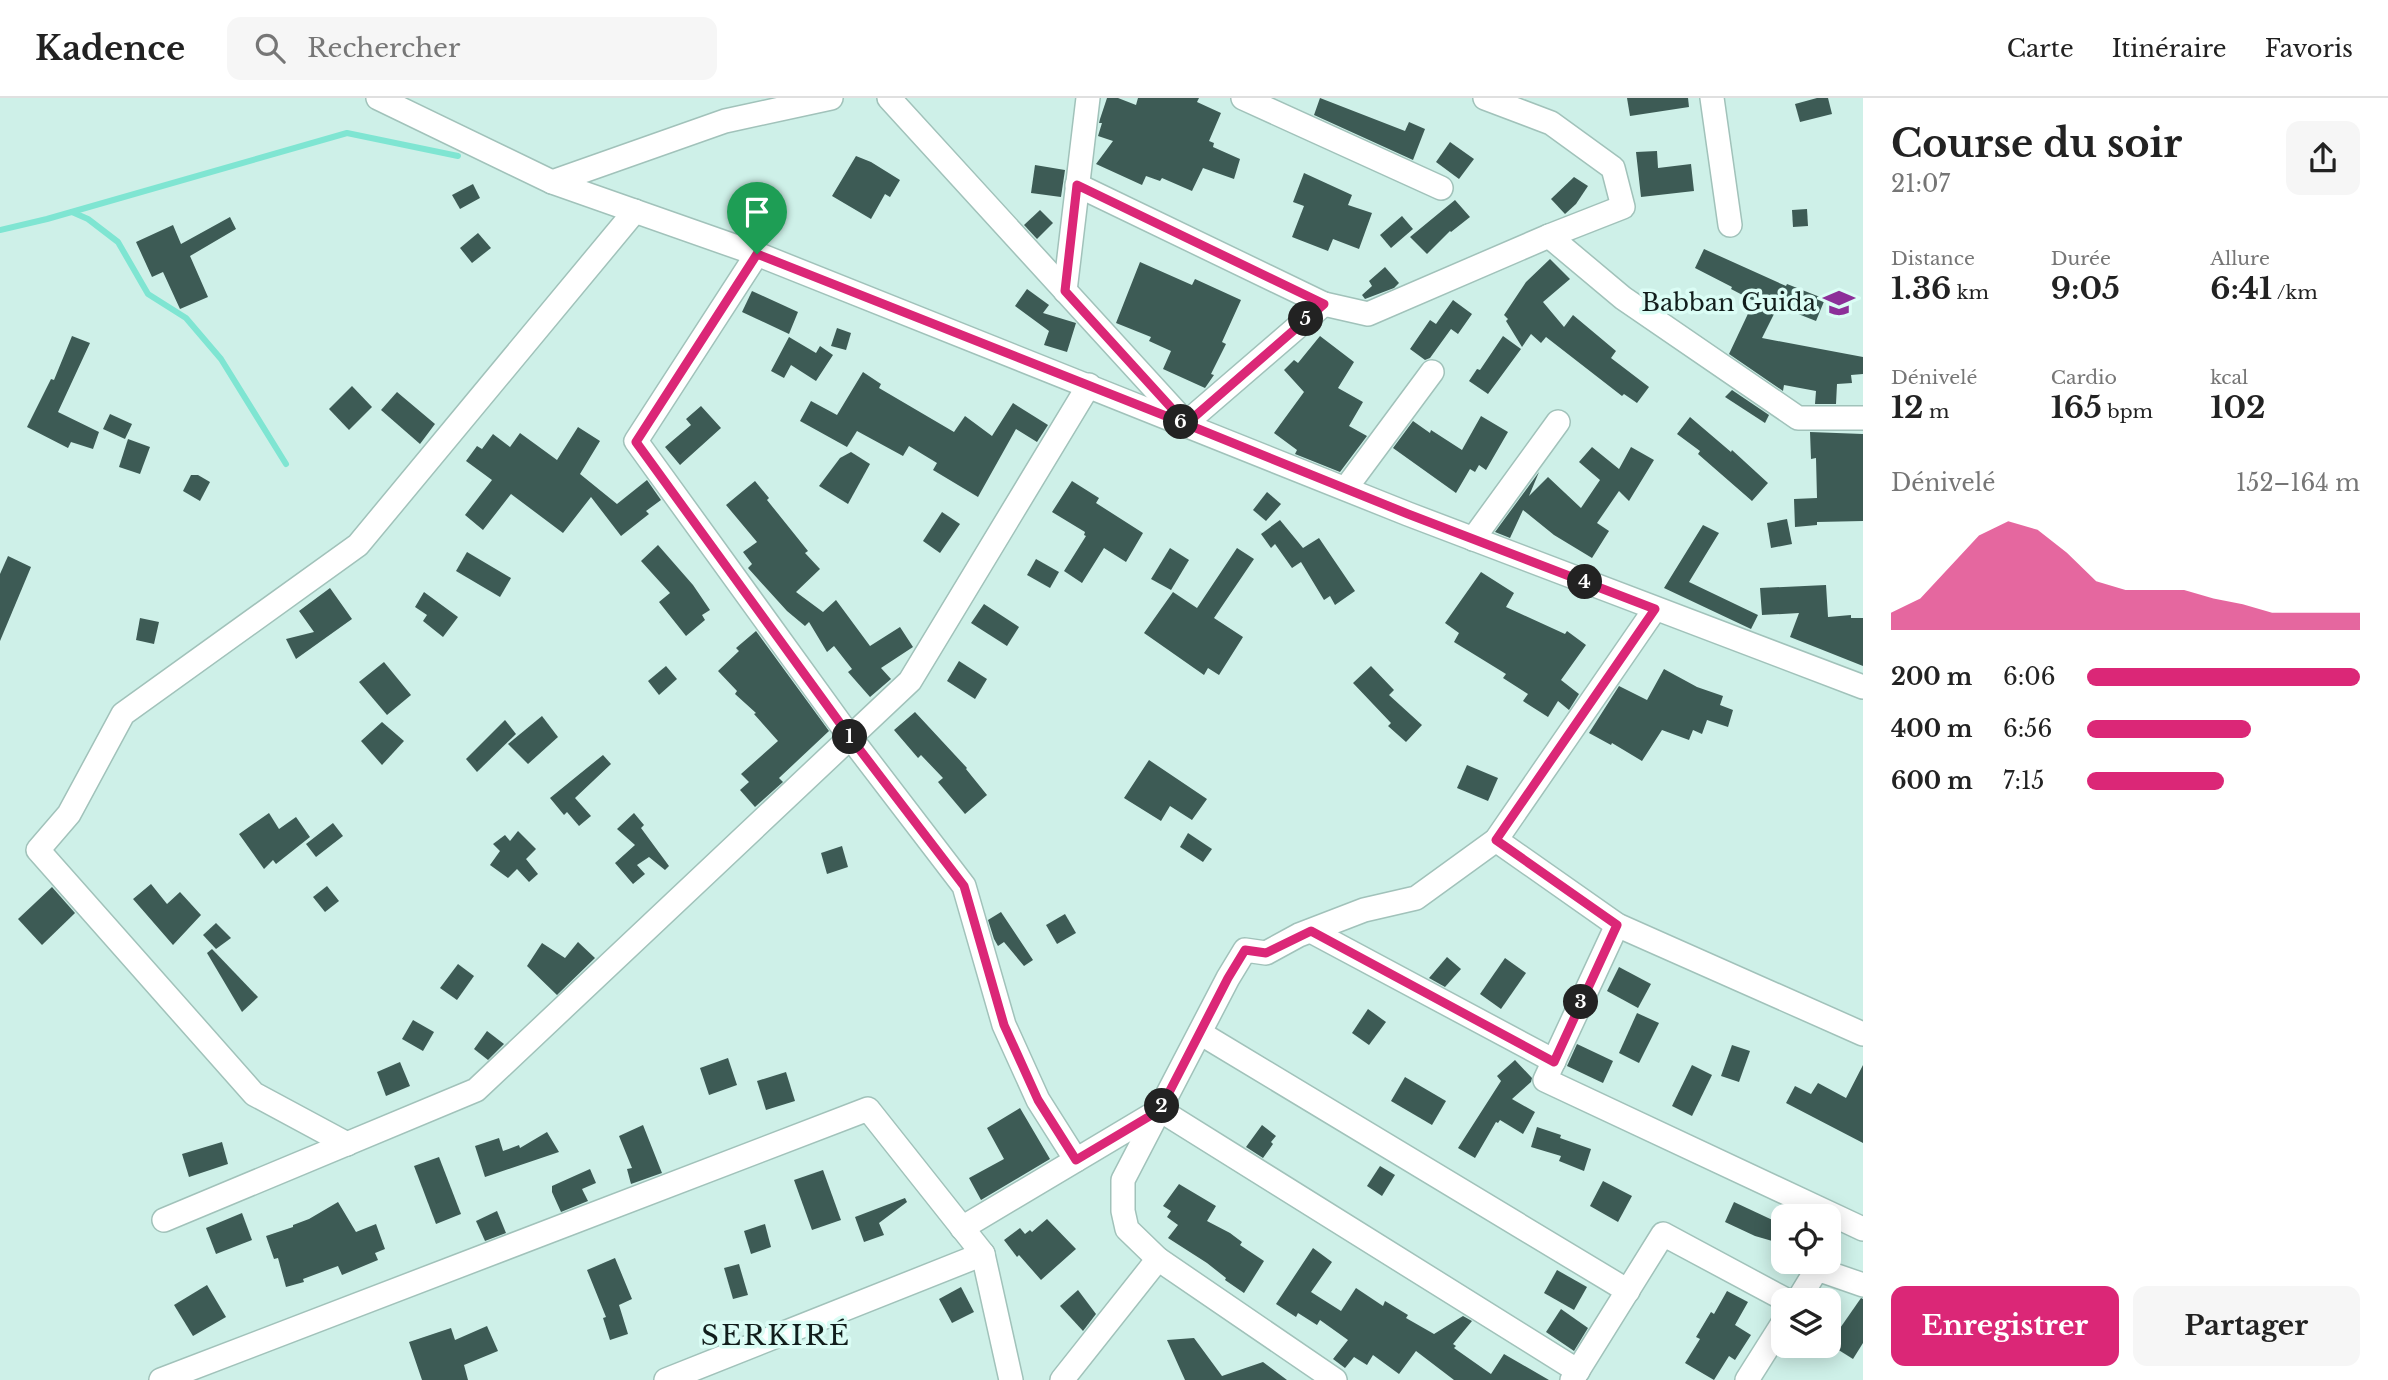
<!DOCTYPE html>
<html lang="fr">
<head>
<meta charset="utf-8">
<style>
	:root { --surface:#fff; --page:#f6f6f6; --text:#222; --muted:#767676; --line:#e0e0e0; --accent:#db2777 }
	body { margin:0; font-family:"Libre Baskerville",serif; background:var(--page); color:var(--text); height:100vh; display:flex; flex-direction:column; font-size:26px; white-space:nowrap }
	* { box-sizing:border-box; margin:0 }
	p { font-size:23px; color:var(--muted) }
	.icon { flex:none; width:38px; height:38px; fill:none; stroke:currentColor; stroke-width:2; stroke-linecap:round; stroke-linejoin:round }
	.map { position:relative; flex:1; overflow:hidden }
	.details { display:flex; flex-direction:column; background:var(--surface); width:525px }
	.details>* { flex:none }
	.fabs { position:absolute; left:1771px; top:1106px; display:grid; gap:14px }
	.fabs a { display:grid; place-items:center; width:70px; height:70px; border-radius:14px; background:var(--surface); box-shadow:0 4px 18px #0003; font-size:35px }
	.pin { position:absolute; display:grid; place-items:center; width:60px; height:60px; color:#fff; margin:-72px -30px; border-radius:50% 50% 50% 0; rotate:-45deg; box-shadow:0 0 7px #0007 }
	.pin .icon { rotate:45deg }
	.km { position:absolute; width:35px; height:35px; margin:-18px; border-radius:50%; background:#222; color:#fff; font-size:19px; line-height:35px; text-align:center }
	.round { display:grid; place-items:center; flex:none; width:74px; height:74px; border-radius:14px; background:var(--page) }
	.head { display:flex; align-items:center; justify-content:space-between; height:119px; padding:0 28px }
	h1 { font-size:38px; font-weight:800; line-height:52px }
	.figures { display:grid; grid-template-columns:repeat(3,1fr); gap:10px; height:119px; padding:7px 28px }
	.figures div { display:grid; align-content:center }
	.figures b { font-size:30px; font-weight:800 }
	.figures small { font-size:19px; font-weight:400 }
	.figures p { font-size:19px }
	.chart { height:196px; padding:14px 28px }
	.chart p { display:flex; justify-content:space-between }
	.chart svg { width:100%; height:126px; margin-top:7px; fill:var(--accent); opacity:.7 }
	.cta { display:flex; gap:14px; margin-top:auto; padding:14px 28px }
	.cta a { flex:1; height:80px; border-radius:14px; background:var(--accent); color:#fff; font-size:28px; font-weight:800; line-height:80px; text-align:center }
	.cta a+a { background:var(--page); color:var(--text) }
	ul { padding:0 28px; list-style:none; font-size:23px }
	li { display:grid; grid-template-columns:112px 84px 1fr; align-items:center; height:52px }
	li i { height:18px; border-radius:9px; background:var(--accent) }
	header { display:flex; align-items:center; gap:42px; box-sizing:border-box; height:98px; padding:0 35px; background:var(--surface); border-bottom:2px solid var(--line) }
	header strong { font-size:33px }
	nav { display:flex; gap:38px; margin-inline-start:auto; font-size:24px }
	.search { width:490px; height:63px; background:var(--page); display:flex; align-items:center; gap:18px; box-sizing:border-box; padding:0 24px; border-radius:14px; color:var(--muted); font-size:26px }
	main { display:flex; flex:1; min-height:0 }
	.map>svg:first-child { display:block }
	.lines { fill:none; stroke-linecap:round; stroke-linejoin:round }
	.stream { stroke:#7fe5d2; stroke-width:6 }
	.building { fill:#3d5b55 }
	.minor-casing { stroke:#a1c2ba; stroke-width:26 }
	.minor { stroke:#fff; stroke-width:23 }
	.route-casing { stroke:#fff; stroke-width:14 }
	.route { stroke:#db2777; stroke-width:9 }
	.labels { text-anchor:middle; stroke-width:7; stroke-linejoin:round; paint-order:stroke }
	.poi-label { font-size:24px; fill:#121e1c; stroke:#dbfdf5; text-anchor:end }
	.quarter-label { font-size:28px; letter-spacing:2px; fill:#121e1c; stroke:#dbfdf5 }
</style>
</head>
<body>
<header>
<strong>Kadence</strong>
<div class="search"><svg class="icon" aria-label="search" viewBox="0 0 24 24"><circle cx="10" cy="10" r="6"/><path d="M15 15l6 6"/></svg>Rechercher</div>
<nav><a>Carte</a><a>Itinéraire</a><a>Favoris</a></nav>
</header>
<main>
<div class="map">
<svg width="1863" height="1282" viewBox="0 0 1863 1282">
	<rect width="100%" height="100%" fill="#cef0e8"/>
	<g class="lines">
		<g class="stream">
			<polyline points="72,114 88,121 118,144 148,196 186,220 221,261 286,366"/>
			<polyline points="0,132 47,121 347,35 458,58"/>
		</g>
	</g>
	<g class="building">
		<polygon points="1107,0 1118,0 1136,7 1138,0 1199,0 1197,4 1221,15 1209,43 1214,45 1213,49 1240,61 1234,81 1203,70 1192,93 1162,80 1160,83 1146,78 1142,87 1096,66 1113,43 1098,38 1102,25 1099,25 1100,21"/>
		<polygon points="1320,0 1405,33 1409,24 1425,31 1413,62 1314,17"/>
		<polygon points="1627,0 1688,0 1689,9 1630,18"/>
		<polygon points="1817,0 1828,0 1832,16 1800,24 1795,6"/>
		<polygon points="1450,44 1474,61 1459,81 1436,64"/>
		<polygon points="1657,53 1658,70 1691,66 1694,93 1641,99 1636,54"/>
		<polygon points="856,58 871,64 900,82 890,99 885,96 871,121 832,98"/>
		<polygon points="1035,67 1065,72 1061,99 1031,95"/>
		<polygon points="1304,75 1352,97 1348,107 1372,115 1359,151 1333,141 1328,153 1292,139 1304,108 1293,104"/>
		<polygon points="1574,79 1588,88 1576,106 1565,116 1551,101"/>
		<polygon points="473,86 480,100 460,111 452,97"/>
		<polygon points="1455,102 1470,119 1451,134 1450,133 1427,156 1410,139"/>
		<polygon points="1807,111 1808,128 1793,129 1792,112"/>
		<polygon points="1040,112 1053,125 1037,141 1024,127"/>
		<polygon points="1402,118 1413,131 1391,150 1380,137"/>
		<polygon points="230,119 236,131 190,158 208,199 180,211 163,174 152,179 136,144 173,127 181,146"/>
		<polygon points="478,135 491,150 472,165 460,150"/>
		<polygon points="1704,151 1786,188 1787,186 1825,201 1816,223 1778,208 1762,240 1863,259 1863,276 1851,277 1852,285 1837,286 1836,306 1815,306 1816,293 1784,287 1783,293 1729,256 1754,203 1731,191 1732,189 1695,170"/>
		<polygon points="1550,161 1570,181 1543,204 1564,229 1573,217 1616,253 1611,260 1649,289 1637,305 1624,296 1622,298 1546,239 1541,245 1531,236 1522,249 1506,223 1508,221 1504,217 1526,184"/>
		<polygon points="1140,164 1192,187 1195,181 1241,202 1222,244 1226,246 1211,276 1214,277 1205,290 1163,271 1171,253 1149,243 1151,239 1116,225"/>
		<polygon points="1385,169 1399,185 1394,190 1365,201 1362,197 1372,188 1369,183"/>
		<polygon points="1027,191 1049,207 1043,215 1076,225 1067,254 1044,247 1049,233 1015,208"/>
		<polygon points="752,193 798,214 789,236 742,214"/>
		<polygon points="1453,202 1472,216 1458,236 1451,231 1430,260 1425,262 1410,251 1430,222 1436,226"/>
		<polygon points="837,230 851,235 846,252 831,248"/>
		<polygon points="72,238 90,245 58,314 99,334 93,351 71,344 68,350 27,329 51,281 54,282"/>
		<polygon points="1320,238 1354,264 1338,290 1363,304 1349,328 1367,338 1340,374 1295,356 1297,352 1274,335 1304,294 1284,272 1294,262 1298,265"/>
		<polygon points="1503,238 1521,251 1488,296 1469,283 1477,271 1480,272"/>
		<polygon points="789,239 816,255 820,248 833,257 816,283 791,267 784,280 771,273"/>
		<polygon points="863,274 881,286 879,290 954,334 965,318 992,338 1013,305 1048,327 1037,344 1016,331 978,399 933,372 937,365 909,348 903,358 857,333 847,349 800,323 811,303 837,317"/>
		<polygon points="352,288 372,309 349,332 329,311"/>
		<polygon points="1732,292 1769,317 1765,325 1725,299"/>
		<polygon points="397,294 435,326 420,346 381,312"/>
		<polygon points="701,308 721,330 680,367 665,349 691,327 686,321"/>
		<polygon points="110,316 132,326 125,341 103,331"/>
		<polygon points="1481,318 1508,334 1486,372 1479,367 1475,374 1470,371 1456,395 1393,350 1413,323 1430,335 1431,332 1462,352"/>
		<polygon points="1690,319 1731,354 1732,352 1768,385 1752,403 1698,356 1700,353 1677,336"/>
		<polygon points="578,329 600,343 580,376 617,406 647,382 661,402 646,413 649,416 621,438 591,399 563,435 511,396 483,432 465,417 492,382 466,363 477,348 482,351 493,336 510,349 520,335 557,362"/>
		<polygon points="1810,334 1863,336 1863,423 1817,424 1817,427 1795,429 1794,401 1817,400 1816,360 1811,361"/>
		<polygon points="128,341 150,349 140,376 119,369"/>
		<polygon points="1592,349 1619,371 1631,349 1654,362 1629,403 1619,393 1597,425 1609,433 1592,460 1554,437 1523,412 1510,440 1495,434 1539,374 1529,398 1548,379 1581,410 1600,382 1579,364"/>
		<polygon points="851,354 870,366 848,406 819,388 840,360"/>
		<polygon points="191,377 198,377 210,384 200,403 183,393"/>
		<polygon points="755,383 769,400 767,402 808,453 805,455 820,471 796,494 823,514 836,502 870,548 900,529 913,549 881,570 891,581 870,599 848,574 852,571 834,548 827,554 809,524 805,528 787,513 748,470 752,466 743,454 757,444 726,407"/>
		<polygon points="1072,383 1099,400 1096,405 1143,435 1126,464 1104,450 1082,485 1064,473 1086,438 1084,437 1085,434 1052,414"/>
		<polygon points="1267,394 1281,406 1266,423 1253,412"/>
		<polygon points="942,414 960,426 940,455 923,443"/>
		<polygon points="1787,421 1792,446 1771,450 1767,425"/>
		<polygon points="1280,422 1303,450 1319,440 1355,493 1335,507 1330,498 1324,502 1301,464 1292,470 1275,446 1271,450 1261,436"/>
		<polygon points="1703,427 1719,435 1689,484 1758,517 1751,531 1664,490"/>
		<polygon points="658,447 693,487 710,512 702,517 705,522 686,538 659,504 670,495 641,463"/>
		<polygon points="1170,450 1189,462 1171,492 1151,481"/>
		<polygon points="1237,450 1254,461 1214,520 1243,539 1219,577 1208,570 1204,577 1144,535 1173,494 1197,510"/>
		<polygon points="467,454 511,480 500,499 456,473"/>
		<polygon points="8,458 31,469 0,543 0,476"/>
		<polygon points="1036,461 1059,474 1050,490 1027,477"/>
		<polygon points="1481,474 1514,495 1506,509 1565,536 1567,533 1586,547 1561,582 1579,596 1569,612 1558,603 1548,619 1523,603 1528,596 1503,580 1506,576 1454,544 1459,535 1445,525"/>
		<polygon points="1826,487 1828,519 1851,517 1851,520 1863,520 1863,568 1790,539 1799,515 1762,517 1760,490"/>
		<polygon points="330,490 352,521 296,561 286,541 314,534 299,513"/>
		<polygon points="424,494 458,519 443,539 423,523 427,517 415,509"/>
		<polygon points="984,506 1019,529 1007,548 971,525"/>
		<polygon points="140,520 159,524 154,546 136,542"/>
		<polygon points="756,533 829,633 779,680 783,684 755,709 740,692 749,684 741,676 778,643 754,616 756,615 735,596 737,593 718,573 739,553 736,550"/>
		<polygon points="959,563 987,581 975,601 947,583"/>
		<polygon points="384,564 411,597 387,617 359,584"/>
		<polygon points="666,568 677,581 659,597 648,583"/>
		<polygon points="1371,568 1394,592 1389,597 1422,627 1406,644 1388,628 1391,625 1353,585"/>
		<polygon points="1664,571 1697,589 1723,598 1720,607 1733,612 1728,629 1707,622 1702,636 1693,632 1689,642 1662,632 1642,663 1612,645 1611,647 1589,635 1619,588 1647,602"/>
		<polygon points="915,614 967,670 966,671 987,697 965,716 938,684 943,680 921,657 918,660 894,632"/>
		<polygon points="542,618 558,639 528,666 508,646"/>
		<polygon points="505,622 516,636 477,674 466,661"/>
		<polygon points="382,624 404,643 382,667 361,643"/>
		<polygon points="603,657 611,666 575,700 591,718 579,728 567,714 564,717 550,700"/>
		<polygon points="1149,662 1207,701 1192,722 1170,708 1161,723 1124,700"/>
		<polygon points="1467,667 1498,680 1488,703 1457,690"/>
		<polygon points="269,715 279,731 296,719 310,739 276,766 273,762 264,771 239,736"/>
		<polygon points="634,715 644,727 641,730 669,768 665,772 649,759 637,767 645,776 633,786 615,765 635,747 617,731"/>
		<polygon points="333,725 343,738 316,759 306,746"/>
		<polygon points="518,733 536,751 526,761 538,776 529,784 517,771 508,780 490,767 500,753 493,746 505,737 510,743"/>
		<polygon points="1188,735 1212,751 1203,764 1180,749"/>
		<polygon points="842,748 848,769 827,776 821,755"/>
		<polygon points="151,786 167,806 180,794 201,817 173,847 133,801"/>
		<polygon points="327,788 339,803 325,814 313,799"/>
		<polygon points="52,789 75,815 42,847 18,821"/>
		<polygon points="1001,814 1033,862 1024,868 1004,844 998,848 994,841 988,822"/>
		<polygon points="1065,816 1076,835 1057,846 1046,827"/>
		<polygon points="216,825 231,840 216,851 203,837"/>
		<polygon points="578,844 595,860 557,897 527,868 542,845 565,860"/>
		<polygon points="212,851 258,899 242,914 207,855"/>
		<polygon points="1447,859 1461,871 1445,889 1429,880"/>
		<polygon points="1505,860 1526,875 1501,911 1480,896"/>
		<polygon points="458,866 474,878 457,902 440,890"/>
		<polygon points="1619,869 1651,886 1638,910 1607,893"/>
		<polygon points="1368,911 1386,924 1369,947 1352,935"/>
		<polygon points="1637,915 1659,925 1639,965 1619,955"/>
		<polygon points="413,922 434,934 423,953 402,941"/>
		<polygon points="487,933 504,946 488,962 474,951"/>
		<polygon points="1577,946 1613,963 1603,985 1567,968"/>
		<polygon points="1732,947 1750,953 1739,984 1721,978"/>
		<polygon points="728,960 737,987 709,997 700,970"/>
		<polygon points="1515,962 1532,980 1531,984 1512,1001 1535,1014 1523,1036 1500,1022 1498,1025 1496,1024 1475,1060 1458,1050 1501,983 1497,978"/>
		<polygon points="400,964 410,988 386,998 377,974"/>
		<polygon points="1692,967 1712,977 1692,1018 1672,1008"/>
		<polygon points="1863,967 1863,1045 1786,1005 1795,988 1811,996 1818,985 1846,1000"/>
		<polygon points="786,974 795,1003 766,1012 757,983"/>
		<polygon points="1405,979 1446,1003 1432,1027 1391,1003"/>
		<polygon points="1020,1010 1050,1061 981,1102 969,1080 1004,1061 987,1030"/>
		<polygon points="643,1027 662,1075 631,1086 627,1071 632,1070 619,1038"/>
		<polygon points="1262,1027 1276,1038 1271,1044 1273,1046 1263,1060 1246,1049"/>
		<polygon points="1537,1029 1561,1037 1560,1040 1591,1051 1584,1073 1559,1063 1561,1058 1531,1049"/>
		<polygon points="547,1034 559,1054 485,1079 475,1048 499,1040 503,1053 519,1047 520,1050"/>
		<polygon points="222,1044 228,1066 189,1079 182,1056"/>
		<polygon points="439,1059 461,1116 436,1126 414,1068"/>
		<polygon points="1380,1068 1395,1077 1382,1098 1367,1088"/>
		<polygon points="590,1071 596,1085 582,1091 588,1103 561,1114 552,1094 552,1088"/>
		<polygon points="823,1072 841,1122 812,1132 794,1082"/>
		<polygon points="1603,1083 1632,1098 1618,1124 1590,1108"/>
		<polygon points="1179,1086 1216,1108 1207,1123 1230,1135 1242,1144 1240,1147 1264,1163 1244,1195 1225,1182 1226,1180 1207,1165 1168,1140 1178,1127 1167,1119 1171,1113 1163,1108"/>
		<polygon points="905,1100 907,1104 879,1125 884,1137 864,1144 855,1119"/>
		<polygon points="338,1104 356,1134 376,1126 385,1151 375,1155 378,1162 342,1177 338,1168 303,1181 304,1184 286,1189 278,1160 274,1161 266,1138 293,1129 293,1127 309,1121"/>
		<polygon points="1734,1104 1783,1127 1783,1146 1755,1138 1725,1124"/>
		<polygon points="497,1113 506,1135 485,1143 476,1123"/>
		<polygon points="242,1115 252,1142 216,1156 206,1130"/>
		<polygon points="1047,1121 1076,1151 1041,1182 1019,1157 1017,1159 1004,1142 1020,1130 1025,1136 1030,1132 1032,1134"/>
		<polygon points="765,1126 771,1149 751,1156 744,1133"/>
		<polygon points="1313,1150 1332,1164 1311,1194 1341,1213 1356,1190 1383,1208 1385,1203 1408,1217 1406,1220 1434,1236 1463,1218 1472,1223 1453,1246 1456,1248 1454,1250 1491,1276 1504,1256 1549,1282 1454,1282 1416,1253 1399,1276 1373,1257 1367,1267 1354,1259 1345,1270 1333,1261 1348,1242 1320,1222 1317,1227 1298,1215 1296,1219 1276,1206"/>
		<polygon points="615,1160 632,1201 619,1207 628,1236 610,1242 603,1220 606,1219 587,1172"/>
		<polygon points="739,1166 748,1197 733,1201 724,1170"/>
		<polygon points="1557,1172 1587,1189 1574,1212 1544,1195"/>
		<polygon points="207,1187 226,1219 193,1238 174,1207"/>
		<polygon points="961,1189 974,1214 952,1225 939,1201"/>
		<polygon points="1078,1192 1096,1216 1083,1233 1060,1208"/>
		<polygon points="1727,1193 1748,1204 1735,1227 1751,1237 1735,1262 1729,1258 1714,1282 1685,1265 1700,1241 1696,1239 1711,1214 1714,1216"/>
		<polygon points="1861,1200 1863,1201 1863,1245 1853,1261 1829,1246"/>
		<polygon points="1561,1211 1588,1230 1574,1253 1546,1234"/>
		<polygon points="487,1228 498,1253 464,1267 468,1282 422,1282 409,1244 451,1230 455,1242"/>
		<polygon points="1194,1240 1222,1278 1263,1264 1287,1282 1185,1282 1167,1242"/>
	</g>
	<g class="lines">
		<defs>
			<g id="minor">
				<polyline points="378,0 552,84 757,156 1408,416 1863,589"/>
				<polyline points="889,0 1186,325 1324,206 1368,216 1549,138 1623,109 1613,70 1551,25 1485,0"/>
				<polyline points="1243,0 1441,90"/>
				<polyline points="1712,0 1730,127"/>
				<polyline points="552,84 725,23 831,0"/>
				<polyline points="1077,87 1324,206"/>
				<polyline points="1549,138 1623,200 1798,320 1863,320"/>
				<polyline points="757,156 636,343 850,639 964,788 1004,927 1038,1002 1076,1062"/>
				<polyline points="1065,193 1088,0"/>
				<polyline points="1346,390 1432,274"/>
				<polyline points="1473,441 1558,324"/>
				<polyline points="1496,742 1617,827 1863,936"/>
				<polyline points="1617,827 1545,982 1863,1131"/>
				<polyline points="1311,833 1554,963"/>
				<polyline points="1200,935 1628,1193"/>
				<polyline points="347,1046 254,996 38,752 69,716 123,616 358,447 635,113"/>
				<polyline points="164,1122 476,992 910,583 1089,287"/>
				<polyline points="962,1130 1160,1012 1578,1273"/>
				<polyline points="1798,1202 1817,1171 1863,1187"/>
				<polyline points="161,1282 868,1011 983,1156 1011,1282"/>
				<polyline points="666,1282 983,1156"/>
				<polyline points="1062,1282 1158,1161"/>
				<polyline points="1335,1282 1158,1161 1127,1131 1123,1113 1123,1082 1228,880 1245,852 1266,855 1299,837 1364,812 1416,800 1496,742 1655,511"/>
				<polyline points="1572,1282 1663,1136 1786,1202"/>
				<polyline points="1747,1282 1783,1225"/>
			</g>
		</defs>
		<use href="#minor" class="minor-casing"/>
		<use href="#minor" class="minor"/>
	</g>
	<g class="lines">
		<defs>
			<polyline id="route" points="757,156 636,344 850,639 964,788 1004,927 1038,1002 1076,1062 1160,1012 1228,880 1245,852 1266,855 1311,833 1554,964 1617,827 1496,742 1655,511 1408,416 1186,326 1324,206 1077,87 1065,193 1186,326 757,156"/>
		</defs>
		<use href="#route" class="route-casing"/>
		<use href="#route" class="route"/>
	</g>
	<defs>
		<symbol id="school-bare" viewBox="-9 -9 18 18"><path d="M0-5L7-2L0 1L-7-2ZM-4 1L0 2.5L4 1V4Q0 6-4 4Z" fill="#8c2f99" stroke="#dbfdf5" stroke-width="2.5" paint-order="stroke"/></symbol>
	</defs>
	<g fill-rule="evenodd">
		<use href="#school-bare" x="1817" y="183" width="44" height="44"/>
	</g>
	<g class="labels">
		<g class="poi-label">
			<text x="1816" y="213">Babban Guida</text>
		</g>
		<g class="quarter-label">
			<text x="776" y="1247">SERKIRÉ</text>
		</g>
	</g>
</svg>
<div class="fabs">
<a><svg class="icon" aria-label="locate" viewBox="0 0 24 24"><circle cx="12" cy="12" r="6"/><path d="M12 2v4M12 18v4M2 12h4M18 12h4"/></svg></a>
<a><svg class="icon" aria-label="layers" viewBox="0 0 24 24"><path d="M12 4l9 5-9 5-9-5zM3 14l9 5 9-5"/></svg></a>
</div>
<div class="pin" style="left:757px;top:156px;background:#1e9e55"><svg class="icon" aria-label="arrive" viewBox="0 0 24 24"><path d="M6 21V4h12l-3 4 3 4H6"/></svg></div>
<b class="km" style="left:850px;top:639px">1</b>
<b class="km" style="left:1162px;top:1008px">2</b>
<b class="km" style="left:1581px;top:904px">3</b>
<b class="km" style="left:1585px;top:484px">4</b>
<b class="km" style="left:1306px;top:221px">5</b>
<b class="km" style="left:1181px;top:324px">6</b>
</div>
<section class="details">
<div class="head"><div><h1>Course du soir</h1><p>21:07</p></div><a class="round"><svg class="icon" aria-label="share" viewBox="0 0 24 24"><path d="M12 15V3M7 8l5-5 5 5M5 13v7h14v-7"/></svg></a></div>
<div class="figures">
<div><p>Distance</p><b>1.36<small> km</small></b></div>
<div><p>Durée</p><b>9:05</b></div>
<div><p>Allure</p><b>6:41<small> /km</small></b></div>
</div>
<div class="figures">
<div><p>Dénivelé</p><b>12<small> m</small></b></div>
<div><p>Cardio</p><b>165<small> bpm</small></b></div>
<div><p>kcal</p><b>102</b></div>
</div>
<div class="chart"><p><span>Dénivelé</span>152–164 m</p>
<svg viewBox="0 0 160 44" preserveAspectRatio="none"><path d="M0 44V38L10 33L20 22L30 11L40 6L50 9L60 17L70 27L80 30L90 30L100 30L110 33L120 35L130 38L140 38L150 38L160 38V44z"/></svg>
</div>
<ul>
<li><b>200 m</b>6:06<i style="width:100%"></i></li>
<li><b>400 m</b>6:56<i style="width:60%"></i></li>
<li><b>600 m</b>7:15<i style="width:50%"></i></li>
</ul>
<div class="cta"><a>Enregistrer</a><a>Partager</a></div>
</section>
</main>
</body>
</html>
